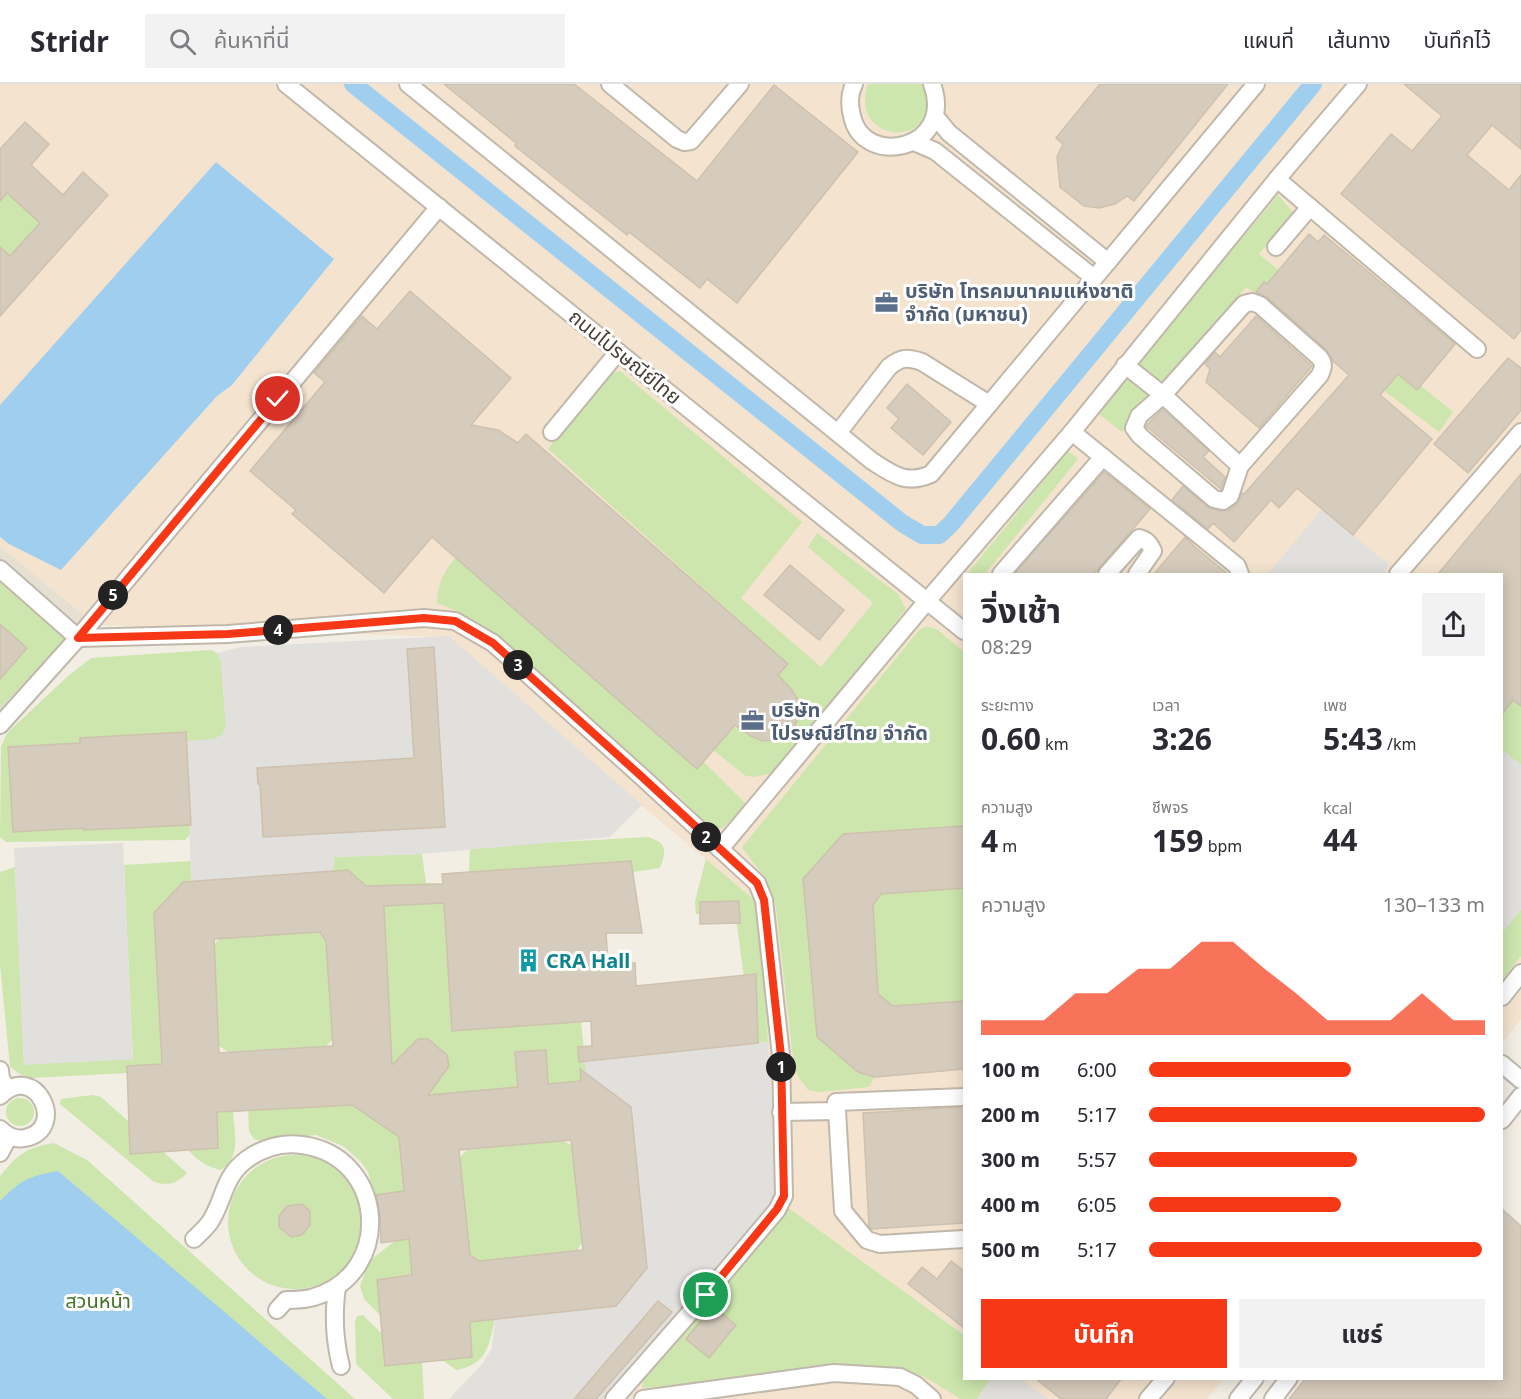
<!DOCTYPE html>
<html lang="th">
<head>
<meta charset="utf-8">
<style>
	:root { --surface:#fff; --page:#f2f2f3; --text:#2b2b33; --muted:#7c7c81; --line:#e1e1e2; --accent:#f73816 }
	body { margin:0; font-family:"Noto Sans","Noto Sans Thai",sans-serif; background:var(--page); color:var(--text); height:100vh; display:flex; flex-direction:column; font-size:22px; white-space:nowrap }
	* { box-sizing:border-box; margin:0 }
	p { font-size:20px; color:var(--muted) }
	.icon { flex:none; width:33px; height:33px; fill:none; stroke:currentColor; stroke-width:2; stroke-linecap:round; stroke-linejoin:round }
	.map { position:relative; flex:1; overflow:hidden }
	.details { position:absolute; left:963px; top:489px; width:540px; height:807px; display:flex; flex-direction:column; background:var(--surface); border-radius:0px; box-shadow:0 3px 15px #0003 }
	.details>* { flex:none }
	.pin { position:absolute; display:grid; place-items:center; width:51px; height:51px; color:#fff; margin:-26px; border:3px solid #fff; border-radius:50%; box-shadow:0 2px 6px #0007 }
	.km { position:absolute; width:30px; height:30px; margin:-15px; border-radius:50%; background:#222; color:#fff; font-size:16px; line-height:30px; text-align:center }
	.round { display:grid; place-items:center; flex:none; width:63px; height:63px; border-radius:0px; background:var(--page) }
	.headline { display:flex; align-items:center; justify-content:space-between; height:102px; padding:0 18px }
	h1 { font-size:33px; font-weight:700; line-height:45px }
	.metrics { display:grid; grid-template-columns:repeat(3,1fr); gap:9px; height:102px; padding:6px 18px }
	.metrics div { display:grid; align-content:center }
	.metrics b { font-size:30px; font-weight:700 }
	.metrics small { font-size:16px; font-weight:400 }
	.metrics p { font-size:16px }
	.chart { height:168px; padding:12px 18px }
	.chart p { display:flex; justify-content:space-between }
	.chart svg { width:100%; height:108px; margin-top:6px; fill:var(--accent); opacity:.7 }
	.cta { display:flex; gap:12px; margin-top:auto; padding:12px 18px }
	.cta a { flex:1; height:69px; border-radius:0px; background:var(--accent); color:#fff; font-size:24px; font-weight:700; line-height:69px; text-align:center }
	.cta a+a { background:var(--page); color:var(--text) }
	ul { padding:0 18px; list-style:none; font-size:20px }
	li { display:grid; grid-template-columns:96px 72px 1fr; align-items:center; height:45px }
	li i { height:15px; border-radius:8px; background:var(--accent) }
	header { display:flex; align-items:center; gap:36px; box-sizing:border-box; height:84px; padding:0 30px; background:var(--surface); border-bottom:2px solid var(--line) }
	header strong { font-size:28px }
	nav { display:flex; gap:33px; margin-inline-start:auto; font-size:21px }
	.search { width:420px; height:54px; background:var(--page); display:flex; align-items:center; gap:15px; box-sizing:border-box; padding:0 21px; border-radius:0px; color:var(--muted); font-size:22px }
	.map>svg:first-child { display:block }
	.residential { fill:#e6e0d2 }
	.commercial { fill:#f4e4cf }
	.green { fill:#cce6ad }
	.parking { fill:#e2e0dc }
	.water { fill:#a0ceef }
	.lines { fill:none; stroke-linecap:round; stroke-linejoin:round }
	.canal { stroke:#a0ceef; stroke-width:18 }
	.building { fill:#d6ccbd; stroke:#cec1ad; stroke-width:1.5; fill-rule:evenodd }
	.minor-casing { stroke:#c0b8aa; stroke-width:20 }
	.minor { stroke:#fff; stroke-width:16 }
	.route-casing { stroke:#fff; stroke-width:12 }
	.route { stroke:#f73816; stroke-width:8 }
	.labels { text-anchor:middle; stroke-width:6; stroke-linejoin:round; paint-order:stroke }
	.service-label { font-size:20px; font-weight:bold; fill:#4e5e75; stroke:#fff; text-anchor:start }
	.street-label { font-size:20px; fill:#443e34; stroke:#fff }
	.culture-label { font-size:20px; font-weight:bold; fill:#0d838f; stroke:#fff; text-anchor:start }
	.park-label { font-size:20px; fill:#457429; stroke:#fff }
</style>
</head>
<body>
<header>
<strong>Stridr</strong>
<div class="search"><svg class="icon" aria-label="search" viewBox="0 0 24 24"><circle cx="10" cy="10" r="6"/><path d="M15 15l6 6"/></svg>ค้นหาที่นี่</div>
<nav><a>แผนที่</a><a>เส้นทาง</a><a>บันทึกไว้</a></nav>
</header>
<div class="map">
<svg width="1521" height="1315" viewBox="0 0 1521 1315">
	<rect width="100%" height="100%" fill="#f2eee4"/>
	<polygon class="residential" points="0,462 96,541 0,644"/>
	<polygon class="commercial" points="0,0 1521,0 1521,935 1502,959 1502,490 964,490 964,1294 1224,1295 1207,1315 603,1315 778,1115 759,820 440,553 96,541 0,462"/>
	<g class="green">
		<path d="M 868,0 L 925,0 C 929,6 928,11 928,18 C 927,66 849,55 868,0 Z"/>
		<polygon points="7,109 40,139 10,172 0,163 0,117"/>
		<polygon points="1278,111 1294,130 1259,170 1453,328 1439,348 1246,203 1168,296 1156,297 1137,280"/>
		<polygon points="620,287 802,438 741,514 821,583 873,519 808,463 817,449 898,510 906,525 774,689 755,693 746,692 713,666 788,580 548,365 605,292"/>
		<polygon points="1127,294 1150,312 1122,348 1099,330"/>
		<polygon points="1068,367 1078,375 985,490 967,490"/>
		<path d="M 456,473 L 703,677 L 746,720 L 723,744 L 710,744 L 678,711 L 460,528 L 437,519 C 438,499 443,489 456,473 Z"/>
		<polygon points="0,497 66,554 0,624"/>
		<polygon points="927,542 938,546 964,568 964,742 843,750 803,795 817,953 858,988 875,993 869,1003 818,1008 808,1006 797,991 792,965 776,823 766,795 743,765 743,762 919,546"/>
		<polygon points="211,566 217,569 221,578 226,643 223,651 214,655 191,750 185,756 6,758 0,753 1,663 7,649 67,593 91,574"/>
		<polygon points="1502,566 1521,581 1521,681 1502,666"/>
		<path d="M 648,753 C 667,759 667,766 660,784 L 633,788 L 631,777 L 469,788 L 470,763 Z"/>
		<polygon points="422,770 426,799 443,800 452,947 581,938 587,997 428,1011 392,981 384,818 333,787 334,773"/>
		<polygon points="706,775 759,820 768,958 753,960 736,834 696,830 695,817"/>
		<polygon points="191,777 220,780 154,830 162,980 127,982 127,989 31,994 20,990 10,983 0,880 0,788 15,783 24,980 133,975 124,781"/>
		<polygon points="964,804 964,917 893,922 878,910 873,821 881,810"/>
		<polygon points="1521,825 1521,872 1502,896 1502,849"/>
		<polygon points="320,848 326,857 333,955 326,962 228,968 219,962 214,861 220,854"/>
		<path d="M 92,1011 L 101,1013 L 187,1089 C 176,1100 169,1102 154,1098 L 60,1020 L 61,1015 Z"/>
		<circle cx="20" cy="1028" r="14"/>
		<polygon points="352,1021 399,1053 404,1107 375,1111 368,1088 360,1077 343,1062 316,1051 262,1057 254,1055 249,1047 248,1027"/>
		<path d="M 233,1027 C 234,1050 242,1072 221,1086 C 207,1083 197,1076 188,1066 L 218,1064 L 217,1028 Z"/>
		<polygon points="564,1057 572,1062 582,1158 577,1167 479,1177 470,1171 460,1073 467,1066"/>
		<path d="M 54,1059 L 87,1076 L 355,1315 L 0,1315 L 0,1092 C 19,1070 24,1064 54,1059 Z"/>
		<circle cx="295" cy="1138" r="67"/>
		<polygon points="787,1123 964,1251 964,1294 990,1295 977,1315 961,1315 923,1292 902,1287 809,1289 642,1304 643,1295"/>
		<path d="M 409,1155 L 412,1191 L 495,1235 C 488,1263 488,1280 456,1286 L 381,1232 L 364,1215 L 360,1202 L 366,1185 L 373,1174 L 395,1157 Z"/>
		<polygon points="363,1231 383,1251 422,1278 424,1315 393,1315 356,1280 355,1237 357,1232"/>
	</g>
	<g class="parking">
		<polygon points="1322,425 1389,481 1381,490 1268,490"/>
		<polygon points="449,552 642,721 610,753 422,770 334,773 333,787 191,798 187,657 214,655 223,650 226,643 221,578 217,569 241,563"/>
		<polygon points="1502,666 1521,681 1521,825 1502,849"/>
		<polygon points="123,759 133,975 24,981 14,764"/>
		<polygon points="768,958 778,1115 603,1315 449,1315 483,1279 492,1264 495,1235 616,1222 647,1184 631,1023 595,996 587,997 584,978"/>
		<polygon points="990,1295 1022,1295 1048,1315 977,1315"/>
	</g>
	<g class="water">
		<polygon points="216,78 334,175 232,301 217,312 61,486 9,460 0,453 0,321"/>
		<path d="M 58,1087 L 327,1315 L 0,1315 L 0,1117 C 21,1096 29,1092 58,1087 Z"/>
	</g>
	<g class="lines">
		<polyline class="canal" points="353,0 902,439 922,451 939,451 950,441 1313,0"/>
	</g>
	<g class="building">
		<polygon points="444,0 574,0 697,97 774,1 858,68 737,219 707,195 700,204 629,148 627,151 515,62 516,59"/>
		<polygon points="1100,0 1228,0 1134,117 1127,112 1115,120 1099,124 1084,122 1060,103 1057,73 1063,60 1056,54"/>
		<polygon points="1404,0 1521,0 1521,65 1492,41 1467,71 1509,106 1521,91 1521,246 1514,255 1341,110 1391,50 1412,67 1442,32"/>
		<polygon points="25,38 49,60 31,81 63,111 83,88 108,111 0,232 0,163 10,172 40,139 7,109 0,117 0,65"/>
		<polygon points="1309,150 1318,158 1324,151 1455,260 1417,306 1398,290 1380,311 1432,355 1353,451 1297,404 1279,424 1271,416 1234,458 1213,439 1208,445 1172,416 1183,402 1208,423 1221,427 1229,426 1237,420 1242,409 1244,410 1349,291 1333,277 1326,265 1267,213 1256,208 1264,198 1267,200"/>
		<polygon points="410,207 511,294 471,341 498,346 518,359 526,350 788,580 778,591 791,605 798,616 799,629 795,642 786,652 776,656 763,657 751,652 735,641 697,685 432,453 384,509 292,430 296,426 250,387 325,298 314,289 362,232 377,245"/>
		<polygon points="1256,232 1312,282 1259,344 1206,298 1210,285 1205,280 1215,268 1220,273"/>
		<polygon points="1508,274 1521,284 1521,326 1468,389 1434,360"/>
		<polygon points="907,300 951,338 923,371 891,344 899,335 887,324"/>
		<polygon points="1163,325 1209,367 1203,373 1225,393 1221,405 1146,342"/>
		<polygon points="1104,388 1150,425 1094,490 1014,490"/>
		<polygon points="1521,390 1521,622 1513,616 1502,630 1502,490 1438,490"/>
		<polygon points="1185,453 1195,463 1228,490 1154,490"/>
		<polygon points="790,481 844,526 819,556 764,511"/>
		<polygon points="0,540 27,564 0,595"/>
		<polygon points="434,563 445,743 263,753 260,700 258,700 257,684 414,674 407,565"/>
		<polygon points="186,648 191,741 84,746 84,744 13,748 8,663 80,659 80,654"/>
		<polygon points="964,742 964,804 881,810 873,821 878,910 893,922 964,917 964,985 875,993 858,988 817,953 803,795 843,750"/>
		<path d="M 631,777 L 642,849 L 606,849 L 608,880 L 635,879 L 636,902 L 756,890 L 758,959 L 579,978 L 578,963 L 592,962 L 591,937 L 452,947 L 444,819 L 384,822 L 392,981 L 418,955 L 428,955 L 447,971 L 449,982 L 428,1011 L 518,1003 L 515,968 L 546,966 L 548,1000 L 581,997 L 580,985 L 631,1023 L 647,1184 L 616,1222 L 470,1238 L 472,1273 L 385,1282 L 377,1196 L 412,1191 L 409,1155 L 381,1159 L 380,1130 L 376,1111 L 404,1107 L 399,1053 L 352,1021 L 239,1027 L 217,1028 L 218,1064 L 130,1070 L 127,982 L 162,980 L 154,829 L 183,798 L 348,786 L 366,802 L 443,800 L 442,790 ZM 320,848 L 326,857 L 333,962 L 219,969 L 214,855 ZM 571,1056 L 583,1166 L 479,1177 L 470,1171 L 459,1066 Z"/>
		<polygon points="739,817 740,839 700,840 700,818"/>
		<polygon points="964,1023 964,1139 871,1145 869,1142 863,1029"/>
		<polygon points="302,1120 310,1127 310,1141 302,1151 291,1153 279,1143 279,1132 287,1122"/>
		<polygon points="1502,1125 1521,1142 1521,1315 1289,1315 1306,1294 1502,1294"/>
		<polygon points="951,1177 964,1187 964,1244 908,1200 922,1183 937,1195"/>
		<polygon points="658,1217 672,1228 596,1315 574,1315"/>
		<polygon points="713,1222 736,1241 709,1274 686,1255"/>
		<polygon points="1035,1294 1122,1294 1106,1315 1061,1315"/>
	</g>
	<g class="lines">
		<defs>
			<g id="minor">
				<polyline points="286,0 964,547"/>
				<path d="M 408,0 L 872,377 C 894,391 906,401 931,390 L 1256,0"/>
				<polyline points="610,0 677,55 684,58 691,57 740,0"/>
				<path d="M 854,0 C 849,11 849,20 852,32 C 863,85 956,66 932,0"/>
				<polyline points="935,32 949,49 1108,178"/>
				<polyline points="914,58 935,67 1094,194"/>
				<polyline points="1277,95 1477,265"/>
				<polyline points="1276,163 1310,123"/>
				<path d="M 1252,218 L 1260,221 L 1319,273 C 1325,280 1323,284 1320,291 L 1240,382 L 1230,412 L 1223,417 L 1214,415 L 1140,352 L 1134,344 L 1139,332 L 1163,311 L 1244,220 Z"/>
				<polyline points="1125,281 1163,311 1240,382"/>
				<polyline points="552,348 618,268"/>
				<polyline points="1072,348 1237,482 1240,490"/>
				<path d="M 838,349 L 889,283 C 901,273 908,273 922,278 L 989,320"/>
				<polyline points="0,485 78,554 228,550 424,534 455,537 493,559 641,692 757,799 764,816 781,972 784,1112 777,1126 708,1208 614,1315"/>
				<polyline points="1001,490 1103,373"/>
				<path d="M 1107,490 L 1139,454 C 1147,456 1150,460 1153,467 L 1137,490"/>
				<polyline points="1398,490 1521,348"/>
				<polyline points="0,641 78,554 439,123"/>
				<polyline points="720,765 927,517 1072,348 1277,95 1358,0"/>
				<polyline points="1502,913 1521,889"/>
				<polyline points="1502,980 1521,996"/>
				<polyline points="0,986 1,995 8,1005"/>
				<path d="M 0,1012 C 35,976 69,1045 25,1054 C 15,1056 7,1052 0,1045"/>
				<polyline points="837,1027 843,1127 867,1156 880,1160 964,1155"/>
				<polyline points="781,1028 837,1027 836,1018 964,1013"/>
				<polyline points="1502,1036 1521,1012"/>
				<polyline points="0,1069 9,1052"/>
				<path d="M 194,1155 C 199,1150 206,1144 210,1138 C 224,1117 223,1093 246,1076 C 262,1064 282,1058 302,1061 C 386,1072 395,1189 314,1213 C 305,1216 295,1216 286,1216 L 277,1226"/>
				<path d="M 337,1203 C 333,1231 334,1255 341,1282"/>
				<polyline points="643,1315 834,1289 900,1293 916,1301 932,1315"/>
				<polyline points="1148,1315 1166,1294"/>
				<polyline points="1238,1315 1255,1294"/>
				<polyline points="1273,1315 1289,1294"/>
			</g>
		</defs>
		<use href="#minor" class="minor-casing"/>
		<use href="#minor" class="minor"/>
	</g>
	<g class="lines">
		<defs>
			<polyline id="route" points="278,315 78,554 228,550 424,534 455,537 493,559 641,692 757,799 764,816 781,972 784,1112 777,1125 706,1211"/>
		</defs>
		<use href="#route" class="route-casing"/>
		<use href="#route" class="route"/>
	</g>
	<defs>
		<symbol id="office-bare" viewBox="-9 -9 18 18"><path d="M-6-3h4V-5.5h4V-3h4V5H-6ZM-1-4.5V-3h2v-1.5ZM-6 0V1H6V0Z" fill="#5c6f8a" stroke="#fff" stroke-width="2.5" paint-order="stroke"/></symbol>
		<symbol id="building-bare" viewBox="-9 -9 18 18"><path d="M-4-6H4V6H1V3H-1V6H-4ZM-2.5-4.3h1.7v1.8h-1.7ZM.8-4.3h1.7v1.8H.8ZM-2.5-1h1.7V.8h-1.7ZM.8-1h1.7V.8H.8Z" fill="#0f9aa8" stroke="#fff" stroke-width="2.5" paint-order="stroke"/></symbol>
	</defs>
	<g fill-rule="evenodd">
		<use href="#office-bare" x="870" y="202" width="33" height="33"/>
		<use href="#office-bare" x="736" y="620" width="33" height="33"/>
		<use href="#building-bare" x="512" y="860" width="33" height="33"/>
	</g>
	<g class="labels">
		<g class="service-label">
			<text x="905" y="214">บริษัท โทรคมนาคมแห่งชาติ<tspan x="905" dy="23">จำกัด (มหาชน)</tspan></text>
			<text x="771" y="633">บริษัท<tspan x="771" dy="23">ไปรษณีย์ไทย จำกัด</tspan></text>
		</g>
		<g class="street-label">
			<text transform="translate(625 273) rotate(39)" y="7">ถนนไปรษณีย์ไทย</text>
		</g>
		<g class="culture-label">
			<text x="546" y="884">CRA Hall</text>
		</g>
		<g class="park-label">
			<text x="98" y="1224">สวนหน้า</text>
		</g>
	</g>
</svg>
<div class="pin" style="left:706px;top:1211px;background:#1e9e55"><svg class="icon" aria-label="arrive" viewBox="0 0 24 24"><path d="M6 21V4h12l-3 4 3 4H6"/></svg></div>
<div class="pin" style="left:278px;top:315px;background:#d93025"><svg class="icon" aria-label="check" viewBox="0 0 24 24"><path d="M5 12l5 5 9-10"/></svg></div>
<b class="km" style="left:781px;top:983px">1</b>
<b class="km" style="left:706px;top:753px">2</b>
<b class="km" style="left:518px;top:581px">3</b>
<b class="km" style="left:278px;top:546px">4</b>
<b class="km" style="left:113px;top:511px">5</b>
<section class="details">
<div class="headline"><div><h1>วิ่งเช้า</h1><p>08:29</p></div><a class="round"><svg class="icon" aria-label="share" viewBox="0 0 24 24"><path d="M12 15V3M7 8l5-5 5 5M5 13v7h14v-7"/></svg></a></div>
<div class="metrics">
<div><p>ระยะทาง</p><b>0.60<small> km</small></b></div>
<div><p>เวลา</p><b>3:26</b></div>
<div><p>เพซ</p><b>5:43<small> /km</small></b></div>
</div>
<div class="metrics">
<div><p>ความสูง</p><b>4<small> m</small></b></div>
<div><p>ชีพจร</p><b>159<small> bpm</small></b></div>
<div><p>kcal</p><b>44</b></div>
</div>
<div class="chart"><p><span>ความสูง</span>130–133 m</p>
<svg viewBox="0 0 160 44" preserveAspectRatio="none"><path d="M0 44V38L10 38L20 38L30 27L40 27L50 17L60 17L70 6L80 6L90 17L100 27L110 38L120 38L130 38L140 27L150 38L160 38V44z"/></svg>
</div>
<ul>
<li><b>100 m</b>6:00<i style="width:60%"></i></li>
<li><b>200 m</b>5:17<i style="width:100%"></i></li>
<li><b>300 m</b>5:57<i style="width:62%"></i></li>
<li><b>400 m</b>6:05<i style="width:57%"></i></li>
<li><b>500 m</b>5:17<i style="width:99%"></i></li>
</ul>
<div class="cta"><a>บันทึก</a><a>แชร์</a></div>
</section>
</div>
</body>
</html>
